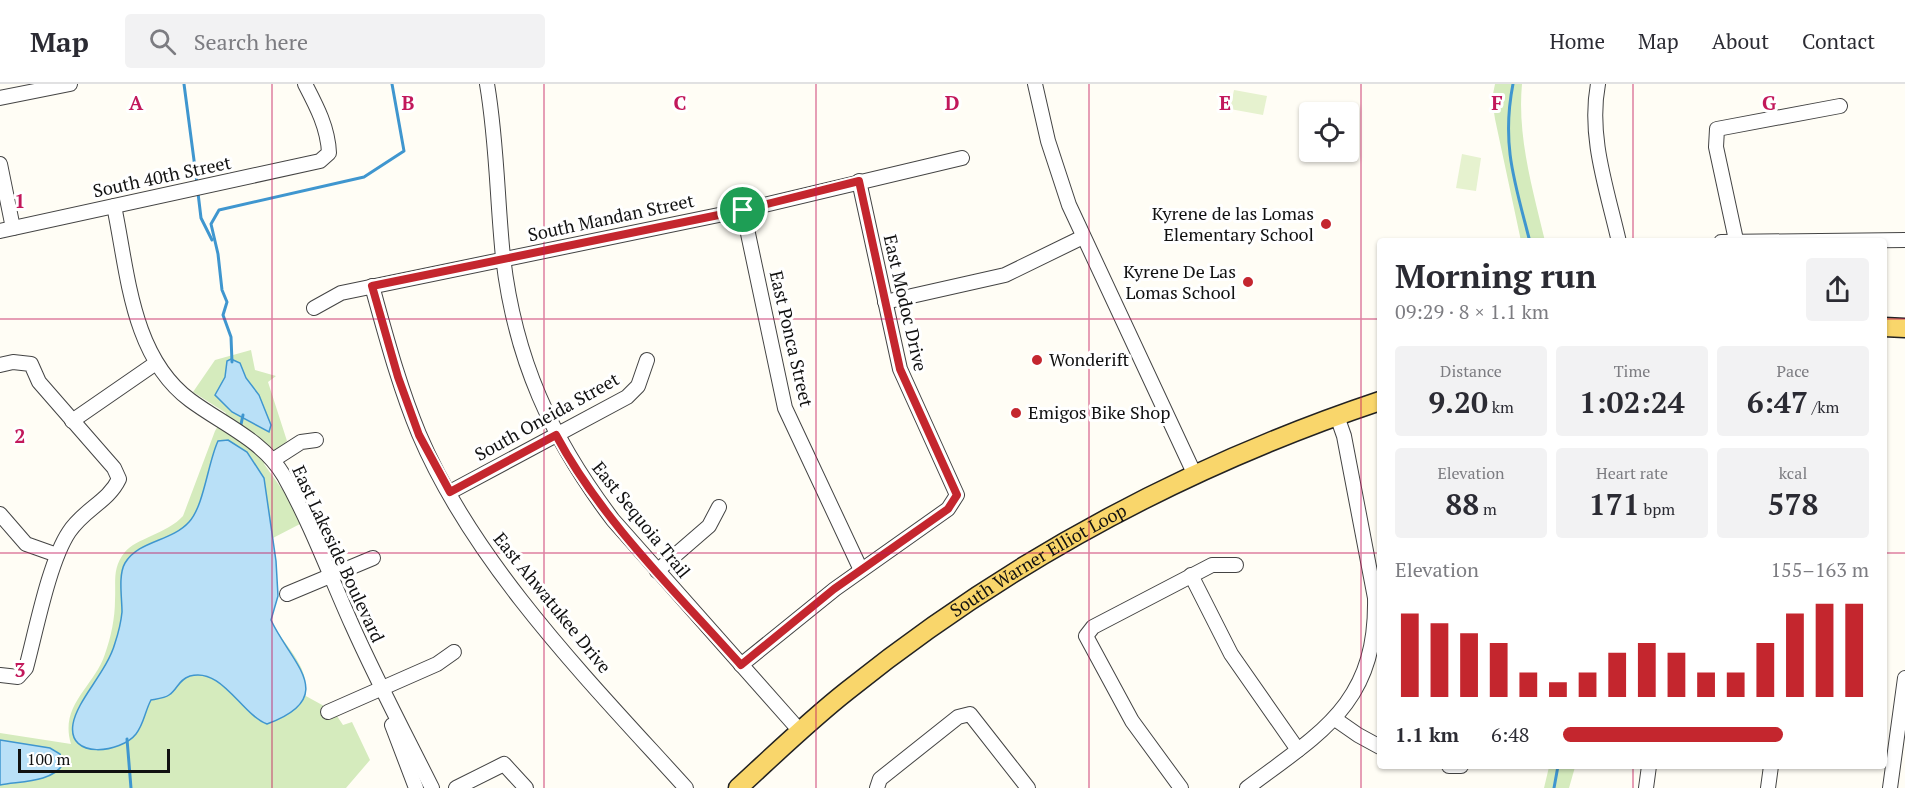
<!DOCTYPE html>
<html lang="en">
<head>
<meta charset="utf-8">
<style>
	:root { --surface:#fff; --page:#f2f2f3; --text:#2b2b33; --muted:#7c7c81; --line:#e1e1e2; --accent:#c4262e }
	body { margin:0; font-family:"PT Serif",serif; background:var(--page); color:var(--text); height:100vh; display:flex; flex-direction:column; font-size:22px; white-space:nowrap }
	* { box-sizing:border-box; margin:0 }
	p { font-size:20px; color:var(--muted) }
	.icon { flex:none; width:33px; height:33px; fill:none; stroke:currentColor; stroke-width:2; stroke-linecap:round; stroke-linejoin:round }
	.map { position:relative; flex:1; overflow:hidden }
	.sheet { position:absolute; left:1377px; top:154px; width:510px; height:531px; display:flex; flex-direction:column; background:var(--surface); border-radius:6px; box-shadow:0 2px 4px #0004 }
	.sheet>* { flex:none }
	.controls { position:absolute; left:1299px; top:18px; display:grid; gap:12px }
	.controls a { display:grid; place-items:center; width:60px; height:60px; border-radius:6px; background:var(--surface); box-shadow:0 2px 4px #0004; font-size:30px }
	.scale { position:absolute; left:18px; bottom:15px; width:152px; box-sizing:border-box; padding-left:6px; border:3px solid #111; border-top:0; font-size:16px; line-height:21px; white-space:nowrap; color:#111; -webkit-text-stroke:4px #fff; paint-order:stroke }
	.pin { position:absolute; display:grid; place-items:center; width:51px; height:51px; color:#fff; margin:-26px; border:3px solid #fff; border-radius:50%; box-shadow:0 2px 6px #0007 }
	.round { display:grid; place-items:center; flex:none; width:63px; height:63px; border-radius:6px; background:var(--page) }
	.summary { display:flex; align-items:center; justify-content:space-between; height:102px; padding:0 18px }
	h1 { font-size:33px; font-weight:600; line-height:45px }
	.stats { display:grid; grid-template-columns:repeat(3,1fr); gap:9px; height:102px; padding:6px 18px }
	.stats div { display:grid; align-content:center; border-radius:6px; background:var(--page); text-align:center }
	.stats b { font-size:30px; font-weight:600 }
	.stats small { font-size:16px; font-weight:400 }
	.stats p { font-size:16px }
	.chart { height:168px; padding:12px 18px }
	.chart p { display:flex; justify-content:space-between }
	.chart svg { width:100%; height:108px; margin-top:6px; stroke:var(--accent); stroke-width:6 }
	ul { padding:0 18px; list-style:none; font-size:20px }
	li { display:grid; grid-template-columns:96px 72px 1fr; align-items:center; height:45px }
	li i { height:15px; border-radius:8px; background:var(--accent) }
	header { display:flex; align-items:center; gap:36px; box-sizing:border-box; height:84px; padding:0 30px; background:var(--surface); border-bottom:2px solid var(--line) }
	header strong { font-size:28px }
	nav { display:flex; gap:33px; margin-inline-start:auto; font-size:21px }
	.search { width:420px; height:54px; background:var(--page); display:flex; align-items:center; gap:15px; box-sizing:border-box; padding:0 21px; border-radius:6px; color:var(--muted); font-size:22px }
	.map>svg:first-child { display:block }
	.green { fill:#d5ebbd }
	.pitch { fill:#e6f2cf }
	.water { fill:#b9e0f7; stroke:#3f96cf; stroke-width:1.5 }
	.lines { fill:none; stroke-linecap:round; stroke-linejoin:round }
	.stream { stroke:#3f96cf; stroke-width:3 }
	.minor-casing { stroke:#444; stroke-width:16 }
	.major-casing { stroke:#222; stroke-width:21 }
	.minor { stroke:#fff; stroke-width:14 }
	.major { stroke:#f9d66b; stroke-width:18 }
	.route-casing { stroke:#fff; stroke-width:12 }
	.route { stroke:#c4262e; stroke-width:8 }
	.grid { fill:none; stroke:#c2185b; stroke-width:1.5; stroke-opacity:0.55 }
	.poi-dot { fill:#c4262e; stroke:#fff; stroke-width:2 }
	.labels { text-anchor:middle; stroke-width:6; stroke-linejoin:round; paint-order:stroke }
	.street-label { font-size:18px; fill:#111; stroke:#fff }
	.poi-label { font-size:18px; fill:#111; stroke:#fff; text-anchor:end }
	.grid-label { font-size:20px; text-anchor:middle; font-weight:bold; fill:#c2185b; stroke:#fff; stroke-width:6; stroke-linejoin:round; paint-order:stroke }
</style>
</head>
<body>
<header>
<strong>Map</strong>
<div class="search"><svg class="icon" aria-label="search" viewBox="0 0 24 24"><circle cx="10" cy="10" r="6"/><path d="M15 15l6 6"/></svg>Search here</div>
<nav><a>Home</a><a>Map</a><a>About</a><a>Contact</a></nav>
</header>
<div class="map">
<svg width="1905" height="704" viewBox="0 0 1905 704">
	<rect width="100%" height="100%" fill="#fffdf5"/>
	<g class="green">
		<path d="M 1495,0 L 1522,0 C 1517,53 1533,106 1545,157 L 1521,157 L 1495,35 L 1492,15 Z"/>
		<path d="M 251,266 L 255,286 L 276,292 L 268,298 L 287,357 L 264,380 L 289,415 L 300,440 L 271,455 C 277,483 279,509 271,536 C 281,559 313,584 304,611 L 324,622 L 330,634 L 337,632 L 343,641 L 352,638 L 370,676 L 346,704 L 0,704 L 0,649 L 71,660 C 59,621 94,603 105,570 C 111,553 115,534 115,516 C 116,497 112,484 125,468 C 135,455 168,449 183,432 L 215,347 L 226,329 L 193,308 L 215,276 Z"/>
		<polygon points="1549,683 1575,683 1569,704 1544,704"/>
	</g>
	<g class="pitch">
		<polygon points="1234,6 1267,12 1263,31 1230,25"/>
		<polygon points="1462,70 1481,74 1476,107 1456,104"/>
	</g>
	<g class="water">
		<polygon points="231,275 240,279 246,294 259,311 271,341 269,348 232,328 215,311 225,293 227,277"/>
		<path d="M 228,356 L 247,368 L 264,394 L 276,477 L 278,512 L 271,536 C 290,578 341,613 267,640 C 241,630 222,583 190,592 C 178,596 178,605 169,611 C 165,614 156,615 151,616 C 145,627 144,640 136,650 C 121,669 67,676 73,640 C 77,616 107,588 115,559 C 118,550 121,538 122,528 C 122,514 118,491 125,479 C 139,456 171,458 189,438 C 204,422 208,378 218,357 Z"/>
		<path d="M 0,656 L 50,664 L 60,670 L 63,680 C 52,699 18,697 0,701 Z"/>
	</g>
	<g class="lines">
		<g class="stream">
			<polyline points="184,0 197,99"/>
			<path d="M 1513,0 C 1501,61 1515,99 1530,158"/>
			<polyline points="198,109 201,134 212,156"/>
			<polyline points="232,278 231,253 223,231 227,218 222,206 218,170 211,140 219,126 364,93 404,67 392,0"/>
			<polyline points="240,345 243,331"/>
			<polyline points="127,655 131,704"/>
			<polyline points="1554,704 1558,682"/>
		</g>
		<defs>
			<g id="minor">
				<path d="M 487,0 C 497,58 497,115 503,173 C 515,276 551,354 613,436 L 800,647"/>
				<polyline points="1035,0 1048,57 1069,121 1194,389"/>
				<path d="M 1598,0 C 1588,53 1607,105 1619,158"/>
				<polyline points="0,14 70,0"/>
				<polyline points="0,80 13,144"/>
				<path d="M 114,122 C 128,188 131,272 190,316 C 222,340 263,356 284,392 C 311,440 330,492 352,541 C 377,597 405,650 432,704"/>
				<polyline points="743,126 785,324 861,486"/>
				<path d="M 0,147 L 320,77 L 329,69 C 328,44 317,23 305,0"/>
				<polyline points="1736,156 1716,63 1717,45 1840,22"/>
				<polyline points="1721,158 1905,156"/>
				<path d="M 372,202 C 386,252 399,302 419,350 C 475,482 591,599 686,704"/>
				<polyline points="885,218 1005,191 1083,153"/>
				<polyline points="314,224 341,209 743,126 962,74"/>
				<path d="M 0,281 L 13,278 L 31,280 L 39,298 L 114,384 L 119,395 C 108,418 84,425 69,448 C 49,478 36,547 26,584 L 18,593 L 0,591"/>
				<polyline points="72,337 156,279"/>
				<polyline points="273,376 301,358 316,356"/>
				<polyline points="450,408 627,313 638,302 647,276"/>
				<polyline points="0,430 26,460 57,471"/>
				<polyline points="657,487 709,442 719,423"/>
				<polyline points="1191,491 1231,570 1298,666"/>
				<polyline points="287,510 373,474"/>
				<polyline points="741,581 835,505 948,425 957,411 900,285 859,97"/>
				<polyline points="328,628 437,580 454,568"/>
				<polyline points="1335,635 1358,651 1380,663"/>
				<polyline points="392,641 416,704"/>
				<polyline points="1449,682 1461,682"/>
				<polyline points="456,704 504,680 526,704"/>
				<polyline points="877,704 880,695 958,633 970,630 1028,704"/>
				<polyline points="1181,704 1132,637 1086,552 1093,543 1212,481 1236,481"/>
				<path d="M 1247,704 C 1322,648 1377,619 1375,514 L 1344,352 L 1337,332"/>
				<polyline points="1646,704 1649,682"/>
				<polyline points="1768,704 1771,682"/>
				<polyline points="1890,704 1905,594"/>
			</g>
			<g id="major">
				<polyline points="1884,243 1905,244"/>
				<path id="s1" d="M 738,704 C 774,671 809,637 847,607 C 1006,479 1186,382 1380,317"/>
			</g>
		</defs>
		<use href="#minor" class="minor-casing"/>
		<use href="#major" class="major-casing"/>
		<use href="#minor" class="minor"/>
		<use href="#major" class="major"/>
	</g>
	<g class="lines">
		<defs>
			<path id="route" d="M 859,97 L 900,285 L 957,411 L 948,425 L 834,505 L 741,581 C 676,508 602,437 556,351 L 450,408 L 419,351 L 398,293 L 372,202 L 743,126 Z"/>
		</defs>
		<use href="#route" class="route-casing"/>
		<use href="#route" class="route"/>
	</g>
	<path class="grid" d="M 272,0 L 272,704M 544,0 L 544,704M 816,0 L 816,704M 1089,0 L 1089,704M 1361,0 L 1361,704M 1633,0 L 1633,158M 0,235 L 1380,235M 1884,235 L 1905,235M 0,469 L 1380,469M 1884,469 L 1905,469M 1633,682 L 1633,704"/>
	<g class="poi-dot">
		<circle cx="1326" cy="140" r="6"/>
		<circle cx="1248" cy="198" r="6"/>
		<circle cx="1037" cy="276" r="6"/>
		<circle cx="1016" cy="329" r="6"/>
	</g>
	<g class="labels">
		<g class="street-label">
			<text transform="translate(162 93) rotate(-12)" y="6">South 40th Street</text>
			<text transform="translate(611 134) rotate(-12)" y="6">South Mandan Street</text>
			<text transform="translate(905 219) rotate(77)" y="6">East Modoc Drive</text>
			<text transform="translate(791 255) rotate(77)" y="6">East Ponca Street</text>
			<text transform="translate(547 333) rotate(-29)" y="6">South Oneida Street</text>
			<text transform="translate(641 436) rotate(51)" y="6">East Sequoia Trail</text>
			<text transform="translate(338 470) rotate(65)" y="6">East Lakeside Boulevard</text>
			<text dy="6" stroke="none"><textPath href="#s1" startOffset="378">South Warner Elliot Loop</textPath></text>
			<text transform="translate(552 519) rotate(51)" y="6">East Ahwatukee Drive</text>
		</g>
		<g class="poi-label">
			<text x="1314" y="136">Kyrene de las Lomas<tspan x="1314" dy="21">Elementary School</tspan></text>
			<text x="1236" y="194">Kyrene De Las<tspan x="1236" dy="21">Lomas School</tspan></text>
			<text x="1049" y="282" text-anchor="start">Wonderift</text>
			<text x="1028" y="335" text-anchor="start">Emigos Bike Shop</text>
		</g>
	</g>
	<g class="grid-label">
		<text x="136" y="26">A</text>
		<text x="408" y="26">B</text>
		<text x="680" y="26">C</text>
		<text x="952" y="26">D</text>
		<text x="1225" y="26">E</text>
		<text x="1497" y="26">F</text>
		<text x="1769" y="26">G</text>
		<text x="20" y="124">1</text>
		<text x="20" y="359">2</text>
		<text x="20" y="593">3</text>
	</g>
</svg>
<div class="controls">
<a><svg class="icon" aria-label="locate" viewBox="0 0 24 24"><circle cx="12" cy="12" r="6"/><path d="M12 2v4M12 18v4M2 12h4M18 12h4"/></svg></a>
</div>
<div class="scale">100 m</div>
<div class="pin" style="left:743px;top:126px;background:#1e9e55"><svg class="icon" aria-label="arrive" viewBox="0 0 24 24"><path d="M6 21V4h12l-3 4 3 4H6"/></svg></div>
<section class="sheet">
<div class="summary"><div><h1>Morning run</h1><p>09:29 · 8 × 1.1 km</p></div><a class="round"><svg class="icon" aria-label="share" viewBox="0 0 24 24"><path d="M12 15V3M7 8l5-5 5 5M5 13v7h14v-7"/></svg></a></div>
<div class="stats">
<div><p>Distance</p><b>9.20<small> km</small></b></div>
<div><p>Time</p><b>1:02:24</b></div>
<div><p>Pace</p><b>6:47<small> /km</small></b></div>
</div>
<div class="stats">
<div><p>Elevation</p><b>88<small> m</small></b></div>
<div><p>Heart rate</p><b>171<small> bpm</small></b></div>
<div><p>kcal</p><b>578</b></div>
</div>
<div class="chart"><p><span>Elevation</span>155–163 m</p>
<svg viewBox="0 0 160 44" preserveAspectRatio="none"><path d="M5 44V10M15 44V14M25 44V18M35 44V22M45 44V34M55 44V38M65 44V34M75 44V26M85 44V22M95 44V26M105 44V34M115 44V34M125 44V22M135 44V10M145 44V6M155 44V6"/></svg>
</div>
<ul>
<li><b>1.1 km</b>6:48<i style="width:72%"></i></li>
</ul>
</section>
</div>
</body>
</html>
